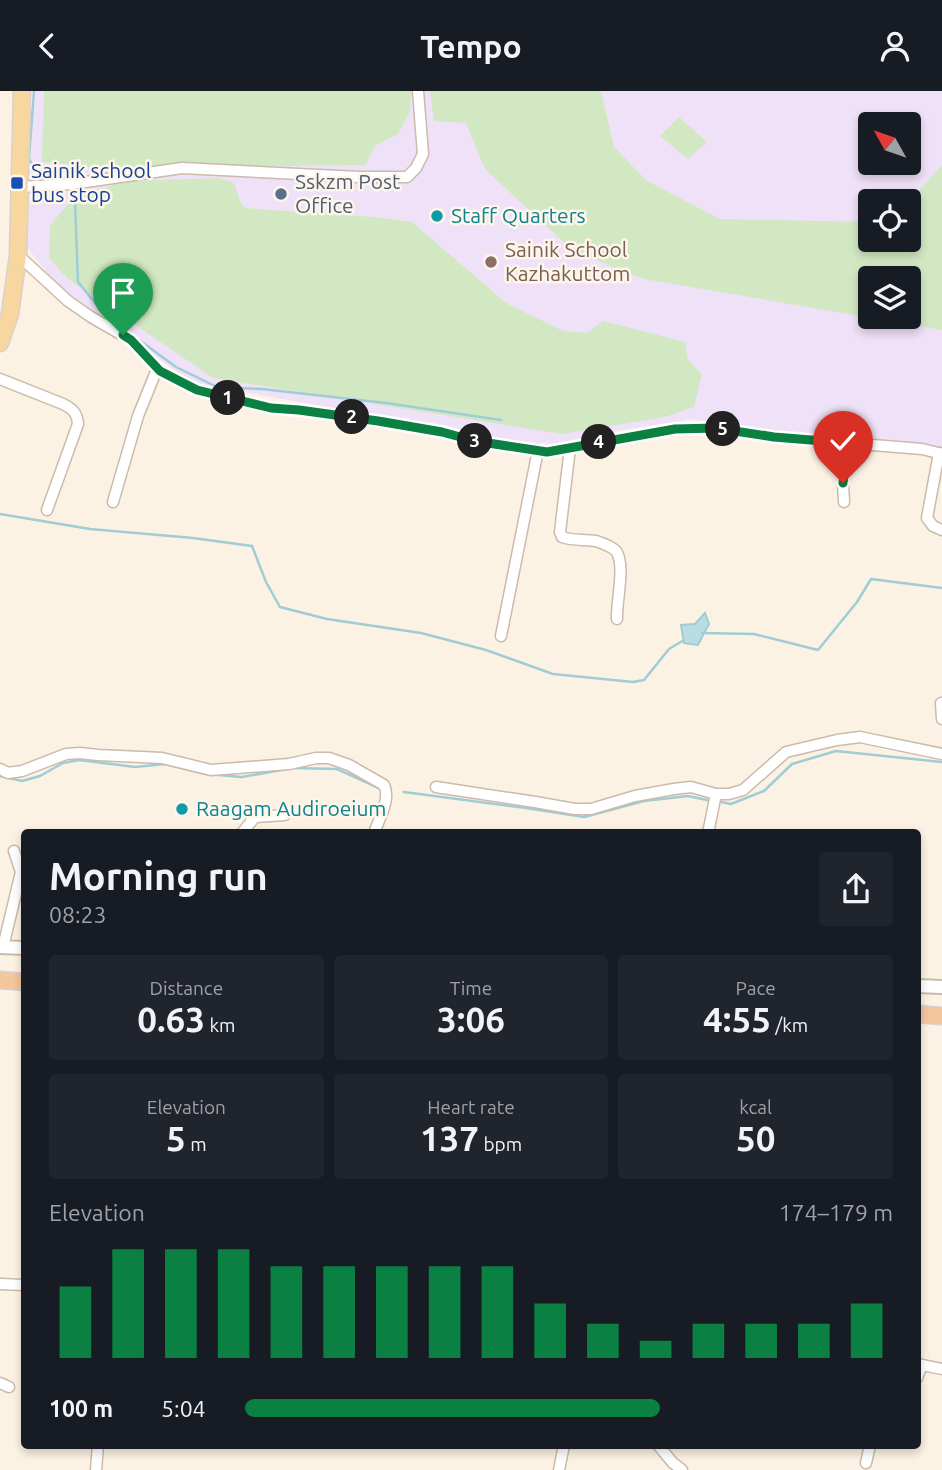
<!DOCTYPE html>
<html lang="en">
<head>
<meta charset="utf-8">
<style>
	:root { --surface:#171b24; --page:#20242c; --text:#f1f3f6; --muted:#9ea1a6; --accent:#0b8043 }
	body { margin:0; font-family:Ubuntu,sans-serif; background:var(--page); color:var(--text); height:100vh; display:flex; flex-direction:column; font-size:26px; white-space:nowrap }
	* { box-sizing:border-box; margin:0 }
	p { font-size:23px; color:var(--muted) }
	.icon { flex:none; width:38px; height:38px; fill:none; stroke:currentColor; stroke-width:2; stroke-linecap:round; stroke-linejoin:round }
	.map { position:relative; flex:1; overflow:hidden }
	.panel { position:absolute; left:21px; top:738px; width:900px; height:620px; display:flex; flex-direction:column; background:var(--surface); border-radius:7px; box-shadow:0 4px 10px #0003 }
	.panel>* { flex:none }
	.needle { width:46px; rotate:310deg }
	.tools { position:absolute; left:858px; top:21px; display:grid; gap:14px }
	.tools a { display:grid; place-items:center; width:63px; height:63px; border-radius:7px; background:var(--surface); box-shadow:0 4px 10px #0003; font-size:35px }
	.pin { position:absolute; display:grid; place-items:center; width:60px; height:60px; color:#fff; margin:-72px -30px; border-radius:50% 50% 50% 0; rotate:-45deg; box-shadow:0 0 7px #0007 }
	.pin .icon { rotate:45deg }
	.km { position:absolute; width:35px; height:35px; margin:-18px; border-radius:50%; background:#222; color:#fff; font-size:19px; line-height:35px; text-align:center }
	.round { display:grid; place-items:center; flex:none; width:74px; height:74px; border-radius:7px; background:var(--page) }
	.head { display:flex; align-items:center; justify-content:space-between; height:119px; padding:0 28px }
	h1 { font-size:38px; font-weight:700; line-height:52px }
	.stats { display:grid; grid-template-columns:repeat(3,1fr); gap:10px; height:119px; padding:7px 28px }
	.stats div { display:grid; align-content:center; border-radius:7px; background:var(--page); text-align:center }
	.stats b { font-size:35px; font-weight:700 }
	.stats small { font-size:19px; font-weight:400 }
	.stats p { font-size:19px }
	.chart { height:196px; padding:14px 28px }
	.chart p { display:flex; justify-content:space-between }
	.chart svg { width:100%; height:126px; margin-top:7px; stroke:var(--accent); stroke-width:6 }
	ul { padding:0 28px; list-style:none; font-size:23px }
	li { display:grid; grid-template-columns:112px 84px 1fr; align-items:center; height:52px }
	li i { height:18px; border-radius:9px; background:var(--accent) }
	header { display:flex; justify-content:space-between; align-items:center; height:91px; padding:0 28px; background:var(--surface); font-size:32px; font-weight:700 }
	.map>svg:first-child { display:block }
	.education { fill:#efe1f7; fill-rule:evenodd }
	.green { fill:#d2e8c3; fill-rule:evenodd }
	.water { fill:#b9dde3; stroke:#a0ccd5; stroke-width:2 }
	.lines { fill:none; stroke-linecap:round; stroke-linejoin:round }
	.stream { stroke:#a0ccd5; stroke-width:2.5 }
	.minor-casing { stroke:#ccbaab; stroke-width:13 }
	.tertiary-casing { stroke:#ccbaab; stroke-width:16 }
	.primary-casing { stroke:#d8d1cd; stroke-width:19 }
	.trunk-casing { stroke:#d8d1cd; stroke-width:19 }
	.minor { stroke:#fff; stroke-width:10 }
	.tertiary { stroke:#fff; stroke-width:12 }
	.primary { stroke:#f7d79f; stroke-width:16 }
	.trunk { stroke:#f4c69e; stroke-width:16 }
	.route-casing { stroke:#fff; stroke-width:14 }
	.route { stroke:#0b8043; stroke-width:9 }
	.transit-dot { fill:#1a4fb4; stroke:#fef6ea; stroke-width:2.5 }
	.service-dot { fill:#5c6f8a; stroke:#fef6ea; stroke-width:2.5 }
	.culture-dot { fill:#0f9aa8; stroke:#fef6ea; stroke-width:2.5 }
	.education-dot { fill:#8d6e63; stroke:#fef6ea; stroke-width:2.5 }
	.labels { text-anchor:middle; stroke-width:5; stroke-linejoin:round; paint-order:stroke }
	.transit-label { font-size:21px; fill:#164399; stroke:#fef6ea; text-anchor:start }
	.service-label { font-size:21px; fill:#4e5e75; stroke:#fef6ea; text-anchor:start }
	.culture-label { font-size:21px; fill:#0d838f; stroke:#fef6ea; text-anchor:start }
	.education-label { font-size:21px; fill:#785e54; stroke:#fef6ea; text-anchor:start }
</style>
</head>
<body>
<header><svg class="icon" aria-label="back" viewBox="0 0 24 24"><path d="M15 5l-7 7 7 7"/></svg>Tempo<svg class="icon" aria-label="person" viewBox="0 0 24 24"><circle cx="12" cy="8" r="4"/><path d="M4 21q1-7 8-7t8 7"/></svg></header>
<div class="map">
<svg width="942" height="1379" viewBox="0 0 942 1379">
	<rect width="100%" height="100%" fill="#fbf2e4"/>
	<path class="education" d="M 34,0 L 942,0 L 942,360 L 857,345 L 773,342 L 693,328 L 603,342 L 559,353 L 517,351 L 211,295 L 189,289 L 149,261 L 137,245 L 81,214 L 52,188 L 27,156 ZM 870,33 L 908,33 L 908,72 L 870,72 ZM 870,110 L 908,110 L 908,149 L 870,149 ZM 870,187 L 908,187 L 908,226 L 870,226 Z"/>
	<g class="green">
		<polygon points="44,0 411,0 410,21 398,43 376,54 365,74 97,77 42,71"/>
		<path d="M 430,0 L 601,0 L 614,56 L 647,90 L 720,128 L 870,131 L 870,149 L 908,149 L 908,111 L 942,74 L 942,239 L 644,188 L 573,160 L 485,78 L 466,32 L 434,30 ZM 908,187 L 908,226 L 870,226 L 870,187 Z"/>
		<polygon points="679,26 707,51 688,68 660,45"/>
		<polygon points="220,87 234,92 240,110 245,117 373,126 412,131 506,212 563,240 587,242 603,230 685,251 688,269 702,283 694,316 665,326 562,343 213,287 67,187 49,167 50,135 67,114 86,102 129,90"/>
	</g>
	<polygon class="water" points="705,522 709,533 698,554 684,552 681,534 695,533"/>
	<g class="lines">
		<g class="stream">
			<polyline points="34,0 29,68 38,83 67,79 69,86"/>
			<polyline points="72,100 75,111 78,191 105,224 176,276 217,296 262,298 386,312 501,329"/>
			<polyline points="0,423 90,438 193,447 252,455 266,491 280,516 327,528 421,542 486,559 553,583 633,591 644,589 669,558 684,549"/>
			<polyline points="702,542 754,543 818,559 857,511 871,488 942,497"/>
			<polyline points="294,677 337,678 381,698"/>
			<polyline points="0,685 22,690 40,685 63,672 79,669 135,676 165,673 206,683 242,686 287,678"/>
			<polyline points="404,701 526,717 584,726 644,710 688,705 707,709"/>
			<polyline points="721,711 731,713 764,700 792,673 836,660 942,671"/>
		</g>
		<defs>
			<g id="minor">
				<polyline points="19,96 72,93 182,77 359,86 407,86 416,77 423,63 418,0"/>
				<polyline points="18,164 68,210 91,226 131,249 160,280 197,299 271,317 299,319 378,330 442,341 476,350 547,361 675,338 715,337 774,346 922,358 942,363"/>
				<path d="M 0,288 L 63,313 C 73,318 77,322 78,333 L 47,419"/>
				<path d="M 570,357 L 560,441 L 562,446 C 573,450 584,448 596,450 C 602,452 611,455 616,460 C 626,474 616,511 617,528"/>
				<polyline points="939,362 927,427 933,435 942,439"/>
				<polyline points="113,411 138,325 157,278"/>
				<polyline points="844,411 843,392 848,352"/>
				<polyline points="501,545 538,359"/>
				<polyline points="941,612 942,628"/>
				<path d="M 0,678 L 8,682 L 22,680 L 66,663 L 80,662 L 98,664 L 162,667 L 211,679 L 289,673 L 316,667 L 329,667 L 349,674 L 384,694 C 391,708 379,728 374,742"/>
				<polyline points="436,696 535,711 575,718 591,718 635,705 674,698 691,696 716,703 729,703 743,699 786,661 837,649 860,646 942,663"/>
				<polyline points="242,742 255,726 285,724"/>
				<polyline points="708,742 716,703"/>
				<polyline points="3,856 21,781 14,760"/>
				<polyline points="0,1193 24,1194"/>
				<polyline points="917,1273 942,1278"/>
				<polyline points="917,1287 922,1274"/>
				<polyline points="0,1292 9,1296"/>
				<polyline points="658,1354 673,1372 682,1379"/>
				<polyline points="866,1372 870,1354"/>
				<polyline points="96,1379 98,1354"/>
				<polyline points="559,1379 564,1354"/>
			</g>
			<g id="tertiary">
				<polyline points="0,856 24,857"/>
				<polyline points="917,895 942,896"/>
			</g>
			<polyline id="primary" points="0,252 10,223 18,164 22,0"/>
			<g id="trunk">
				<polyline points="0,889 24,891"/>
				<polyline points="917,923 942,925"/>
			</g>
		</defs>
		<use href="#minor" class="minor-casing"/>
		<use href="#tertiary" class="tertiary-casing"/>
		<use href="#primary" class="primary-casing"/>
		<use href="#trunk" class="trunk-casing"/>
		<use href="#minor" class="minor"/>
		<use href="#tertiary" class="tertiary"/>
		<use href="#primary" class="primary"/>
		<use href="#trunk" class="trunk"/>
	</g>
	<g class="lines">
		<defs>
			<polyline id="route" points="123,244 131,249 160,280 197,299 271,317 299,319 378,330 442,341 475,350 547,361 675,338 715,337 774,346 848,352 843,392"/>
		</defs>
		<use href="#route" class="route-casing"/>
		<use href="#route" class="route"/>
	</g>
	<rect class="transit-dot" x="10" y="85" width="14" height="14" rx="3.5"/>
	<circle class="service-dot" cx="281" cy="103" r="7"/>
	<g class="culture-dot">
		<circle cx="437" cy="125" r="7"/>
		<circle cx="182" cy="718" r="7"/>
	</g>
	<circle class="education-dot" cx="491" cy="171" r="7"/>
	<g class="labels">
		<g class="transit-label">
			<text x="31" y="87">Sainik school<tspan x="31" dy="24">bus stop</tspan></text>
		</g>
		<g class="service-label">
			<text x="295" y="98">Sskzm Post<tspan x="295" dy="24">Office</tspan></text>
		</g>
		<g class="culture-label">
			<text x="451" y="132">Staff Quarters</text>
			<text x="196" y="725">Raagam Audiroeium</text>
		</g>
		<g class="education-label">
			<text x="505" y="166">Sainik School<tspan x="505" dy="24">Kazhakuttom</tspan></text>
		</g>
	</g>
</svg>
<div class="tools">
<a><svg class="needle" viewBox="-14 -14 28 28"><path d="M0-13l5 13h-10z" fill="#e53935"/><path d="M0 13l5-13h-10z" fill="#9ea1a6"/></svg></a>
<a><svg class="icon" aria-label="locate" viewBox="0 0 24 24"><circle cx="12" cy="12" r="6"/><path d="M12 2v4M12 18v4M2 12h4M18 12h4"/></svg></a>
<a><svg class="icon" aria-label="layers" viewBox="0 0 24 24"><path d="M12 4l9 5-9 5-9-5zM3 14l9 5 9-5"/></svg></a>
</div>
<div class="pin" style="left:123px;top:244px;background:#1e9e55"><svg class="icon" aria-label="arrive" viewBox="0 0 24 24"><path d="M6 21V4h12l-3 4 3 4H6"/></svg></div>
<div class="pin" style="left:843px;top:392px;background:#d93025"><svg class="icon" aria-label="check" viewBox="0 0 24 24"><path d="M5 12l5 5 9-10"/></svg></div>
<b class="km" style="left:228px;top:307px">1</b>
<b class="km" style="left:352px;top:326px">2</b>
<b class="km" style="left:475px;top:350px">3</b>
<b class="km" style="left:599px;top:351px">4</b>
<b class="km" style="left:723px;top:338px">5</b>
<section class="panel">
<div class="head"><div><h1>Morning run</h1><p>08:23</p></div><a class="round"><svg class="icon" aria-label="share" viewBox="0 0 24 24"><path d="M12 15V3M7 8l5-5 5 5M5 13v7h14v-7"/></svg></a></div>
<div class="stats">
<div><p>Distance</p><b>0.63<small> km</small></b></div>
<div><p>Time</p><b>3:06</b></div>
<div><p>Pace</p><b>4:55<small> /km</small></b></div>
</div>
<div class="stats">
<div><p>Elevation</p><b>5<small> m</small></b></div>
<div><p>Heart rate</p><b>137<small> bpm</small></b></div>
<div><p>kcal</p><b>50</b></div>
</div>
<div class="chart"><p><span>Elevation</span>174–179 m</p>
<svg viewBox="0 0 160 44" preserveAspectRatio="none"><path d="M5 44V19M15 44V6M25 44V6M35 44V6M45 44V12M55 44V12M65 44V12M75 44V12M85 44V12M95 44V25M105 44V32M115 44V38M125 44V32M135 44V32M145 44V32M155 44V25"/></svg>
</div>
<ul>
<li><b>100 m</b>5:04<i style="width:64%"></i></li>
</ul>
</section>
</div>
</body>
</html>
